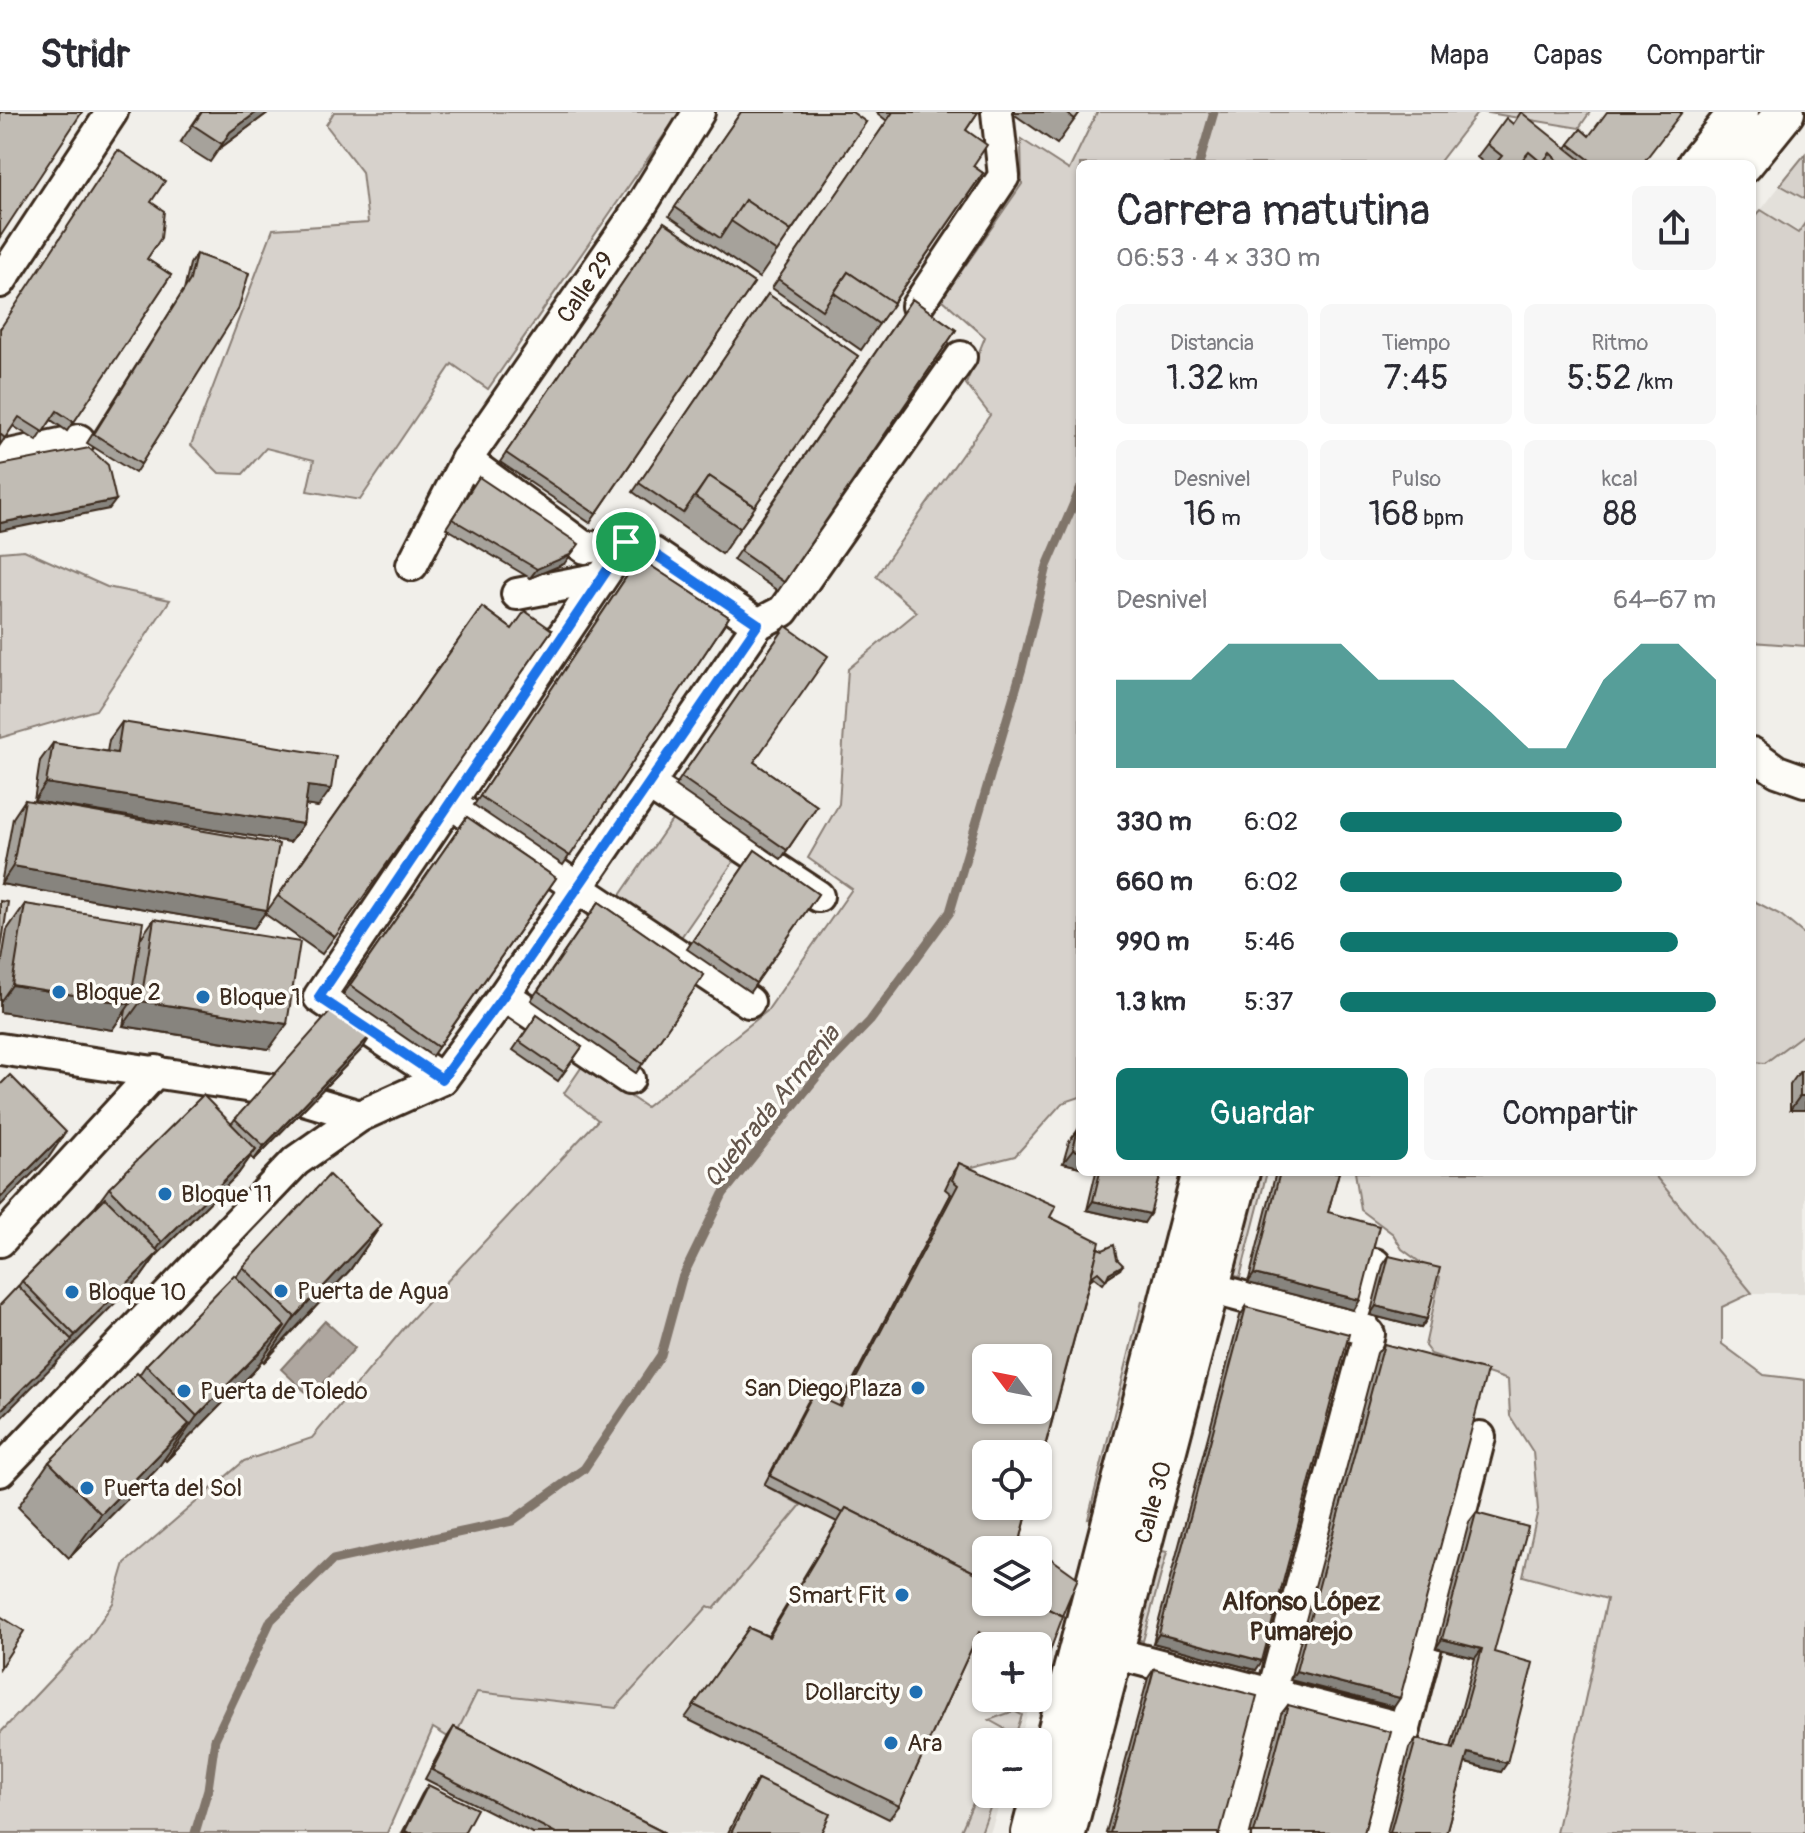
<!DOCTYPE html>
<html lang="es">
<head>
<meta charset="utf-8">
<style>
	:root { --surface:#fff; --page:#f7f7f7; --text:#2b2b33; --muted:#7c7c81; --line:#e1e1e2; --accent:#0f766e }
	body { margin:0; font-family:Pangolin,sans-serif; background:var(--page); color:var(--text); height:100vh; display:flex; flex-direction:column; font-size:30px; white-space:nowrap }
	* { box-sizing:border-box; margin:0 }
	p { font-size:26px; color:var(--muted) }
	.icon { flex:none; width:44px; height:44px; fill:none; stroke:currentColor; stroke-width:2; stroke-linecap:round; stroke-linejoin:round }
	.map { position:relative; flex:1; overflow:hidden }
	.drawer { position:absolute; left:1076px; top:48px; width:680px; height:1016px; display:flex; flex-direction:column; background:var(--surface); border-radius:12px; box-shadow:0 2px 6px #0004 }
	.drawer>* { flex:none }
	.needle { width:52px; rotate:302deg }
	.controls { position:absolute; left:972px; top:1232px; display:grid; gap:16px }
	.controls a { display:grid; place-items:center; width:80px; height:80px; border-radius:12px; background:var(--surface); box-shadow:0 2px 6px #0004; font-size:40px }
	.pin { position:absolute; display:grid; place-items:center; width:68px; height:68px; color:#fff; margin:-34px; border:4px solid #fff; border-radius:50%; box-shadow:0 2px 8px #0007 }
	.round { display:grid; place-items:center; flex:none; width:84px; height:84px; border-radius:12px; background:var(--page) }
	.head { display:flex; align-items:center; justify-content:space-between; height:136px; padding:0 40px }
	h1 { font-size:44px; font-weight:600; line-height:60px }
	.stats { display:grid; grid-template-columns:repeat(3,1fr); gap:12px; height:136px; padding:8px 40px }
	.stats div { display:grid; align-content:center; border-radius:12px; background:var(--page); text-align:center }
	.stats b { font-size:34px; font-weight:600 }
	.stats small { font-size:22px; font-weight:400 }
	.stats p { font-size:22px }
	.chart { height:224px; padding:16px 40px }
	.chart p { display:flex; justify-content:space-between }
	.chart svg { width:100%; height:144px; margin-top:8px; fill:var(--accent); opacity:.7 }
	.cta { display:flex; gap:16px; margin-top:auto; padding:16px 40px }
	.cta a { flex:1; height:92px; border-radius:12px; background:var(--accent); color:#fff; font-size:32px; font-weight:600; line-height:92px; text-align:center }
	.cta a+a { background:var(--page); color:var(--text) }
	ul { padding:0 40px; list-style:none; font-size:26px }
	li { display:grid; grid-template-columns:128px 96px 1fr; align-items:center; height:60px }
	li i { height:20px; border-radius:10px; background:var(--accent) }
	header { display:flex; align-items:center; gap:48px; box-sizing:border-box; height:112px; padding:0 40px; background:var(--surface); border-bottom:2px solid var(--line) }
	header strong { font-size:38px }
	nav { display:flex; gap:44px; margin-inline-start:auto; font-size:28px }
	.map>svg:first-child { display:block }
	.built { fill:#e3e0da }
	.green { fill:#d7d2cc; stroke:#897e75; stroke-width:2 }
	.water { fill:#aea69f; stroke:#80746b; stroke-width:2 }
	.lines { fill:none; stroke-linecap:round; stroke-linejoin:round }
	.stream { stroke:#80746b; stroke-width:9 }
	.minor-casing { stroke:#3b2a1e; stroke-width:36 }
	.major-casing { stroke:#3b2a1e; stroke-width:44 }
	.minor { stroke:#fdfcf7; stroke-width:30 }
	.major { stroke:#fdfcf7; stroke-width:38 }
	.wall { fill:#a6a29b; stroke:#3b2a1e; stroke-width:2 }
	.shaded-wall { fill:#87847e; stroke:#3b2a1e; stroke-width:2 }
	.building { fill:#c1bcb4; stroke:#3b2a1e; stroke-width:2; fill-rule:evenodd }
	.route-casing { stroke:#fff; stroke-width:16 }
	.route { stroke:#1a73e8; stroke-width:10 }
	.poi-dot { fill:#1f6fb2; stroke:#fdfcf7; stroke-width:3 }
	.labels { text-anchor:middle; stroke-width:7; stroke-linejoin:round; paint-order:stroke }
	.street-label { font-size:24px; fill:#3b2a1e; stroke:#fdfcf7 }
	.poi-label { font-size:24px; fill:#3b2a1e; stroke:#fdfcf7; text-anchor:start }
	.water-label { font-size:26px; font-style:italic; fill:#63554b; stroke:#fdfcf7 }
	.neighbourhood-label { font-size:26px; font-weight:bold; fill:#3b2a1e; stroke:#fdfcf7 }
</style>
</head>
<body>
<header>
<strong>Stridr</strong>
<nav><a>Mapa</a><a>Capas</a><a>Compartir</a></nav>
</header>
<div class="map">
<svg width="1805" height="1721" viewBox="0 0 1805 1721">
	<rect width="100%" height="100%" fill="#f1efea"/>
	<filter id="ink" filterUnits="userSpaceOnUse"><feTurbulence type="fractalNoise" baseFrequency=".0125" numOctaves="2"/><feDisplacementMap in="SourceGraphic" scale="16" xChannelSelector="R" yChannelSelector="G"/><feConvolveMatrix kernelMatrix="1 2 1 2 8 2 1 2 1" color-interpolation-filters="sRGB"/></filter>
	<g filter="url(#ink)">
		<g class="built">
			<polygon points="1805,42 1805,123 1761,98"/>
			<polygon points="1805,921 1805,1181 1752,1181 1652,1060 1752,1060 1752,950 1765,951"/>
			<polygon points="796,1390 986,1490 1038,1534 986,1534 986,1586 1032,1586 1019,1630 986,1630 986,1682 1003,1682 990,1721 644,1721 453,1628 477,1580 616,1596 675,1534"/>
		</g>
		<g class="green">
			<polygon points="334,0 680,0 488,277 452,252 360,388 307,379 314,348 266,336 243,362 219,361 191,333 273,117 368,111 362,60 326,13"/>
			<polygon points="1097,0 1478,0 1438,52 1080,52 1080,985 1062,991 1015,1044 953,1060 951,1082 834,1304 764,1373 801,1393 714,1497 708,1494 616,1596 477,1580 453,1628 433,1616 387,1721 0,1721 0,1621 87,1529 113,1491 125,1451 244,1349 312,1326 409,1210 598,1008 564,981 583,953 646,995 767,899 852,777 808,746 839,692 848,557 917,500 876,464 990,303 966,272 985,225 942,187 1022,72 1021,27 1069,58"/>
			<polygon points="1483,0 1590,0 1579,16"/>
			<polygon points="1805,42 1805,87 1780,73"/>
			<polygon points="1761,98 1798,121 1805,111 1805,534 1752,530 1752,108"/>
			<polygon points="24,438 107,475 170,488 96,598 0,626 0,440"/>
			<polygon points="677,701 738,743 677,831 616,789"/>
			<polygon points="1752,788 1781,803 1805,823 1805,921 1765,951 1752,950"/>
			<polygon points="1257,1060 1267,1060 1240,1165 1230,1163"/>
			<polygon points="1355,1060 1652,1060 1752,1181 1722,1195 1722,1232 1764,1263 1805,1268 1805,1721 1556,1721 1607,1487 1523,1464 1538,1398 1533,1340 1510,1304 1508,1268 1431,1242 1425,1234 1440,1165 1402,1137 1393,1122 1361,1098"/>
			<polygon points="1142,1189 1147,1191 1096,1406 1088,1407"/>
			<polygon points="1158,1438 1167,1440 1143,1529 1134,1526"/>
			<polygon points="1014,1599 1022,1603 1013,1630 999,1630 1005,1617 989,1608"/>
			<polygon points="986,1661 986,1682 995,1682 981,1721 960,1721"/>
		</g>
		<polygon class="water" points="325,1209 355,1236 311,1285 281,1257"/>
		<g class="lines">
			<g class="stream">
				<polyline points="1199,52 1214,0"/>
				<polyline points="195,1721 208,1677 215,1627 271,1508 333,1448 512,1409 584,1357 661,1243 682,1166 723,1082 819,962 870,909 950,800 1022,556 1047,454 1080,377"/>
			</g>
			<defs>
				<g id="minor">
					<polyline points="0,170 112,0"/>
					<polyline points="917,194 1004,64 997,0"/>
					<polyline points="0,345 79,328"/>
					<polyline points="466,348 585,436 626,430 653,441 758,512"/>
					<path id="s1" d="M 412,453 L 466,348 L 639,97 L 699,0"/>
					<polyline points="517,482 601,466"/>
					<polyline points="1752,641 1777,659 1805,669"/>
					<polyline points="648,672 818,784"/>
					<polyline points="452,692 749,890"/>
					<polyline points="504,883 629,967"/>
					<polyline points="0,937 273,978 360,1004"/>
					<polyline points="442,967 319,885 626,430"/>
					<polyline points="0,1129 156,959"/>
					<polyline points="1210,1176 1359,1216 1369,1222 1235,1721"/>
					<polyline points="1359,1216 1375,1152"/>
					<polyline points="0,1359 296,1049 360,1004 442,967 504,883 758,512 783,499 961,245"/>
					<polyline points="1114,1541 1405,1617"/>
					<polyline points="1378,1721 1480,1325"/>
				</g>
				<g id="major">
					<polyline points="1697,52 1739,0"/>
					<polyline points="1743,52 1785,0"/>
					<polyline points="1031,1721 1202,1060"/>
					<path id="s2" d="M 1066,1721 L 1240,1060"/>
				</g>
			</defs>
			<use href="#minor" class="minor-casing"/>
			<use href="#major" class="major-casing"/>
			<use href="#minor" class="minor"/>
			<use href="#major" class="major"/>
		</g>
		<g class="wall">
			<polygon points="201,0 269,0 219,37 210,50 180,31"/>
			<polygon points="741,0 866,10 759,166 669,104"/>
			<polygon points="878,0 978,0 966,18 973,54 983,61 861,238 772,176 887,9 877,1"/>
			<polygon points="1012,0 1080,0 1057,32 1012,1"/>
			<polygon points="1513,12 1566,36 1581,17 1589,24 1643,52 1485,52 1477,45 1487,32"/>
			<polygon points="151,90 147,147 171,163 67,319 51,308 37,329 13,314 0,333 0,216"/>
			<polygon points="664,110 754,171 590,411 500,350"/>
			<polygon points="196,142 249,161 141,352 135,361 87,331 184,178 190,152"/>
			<polygon points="768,182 858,244 722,442 633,380"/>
			<polygon points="912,187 956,218 778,479 733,448"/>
			<polygon points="479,365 564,452 530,466 446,416"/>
			<polygon points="639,446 729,505 563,753 474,693"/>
			<polygon points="482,495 512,517 552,518 322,842 265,802"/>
			<polygon points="786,514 754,650 817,694 781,747 675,674"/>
			<polygon points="122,610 318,695 305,693 303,712 290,730 34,689 40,649 53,631 107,640 109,628"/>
			<polygon points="25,688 267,798 254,816 1,772 13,706"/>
			<polygon points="467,705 556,766 432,944 343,883"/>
			<polygon points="755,738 818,782 750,880 687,837"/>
			<polygon points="599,790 704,863 636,961 531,888"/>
			<polygon points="25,792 140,827 154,807 269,937 123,914 126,898 112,918 0,900 0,860 7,818"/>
			<polygon points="537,903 582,935 558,969 513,938"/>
			<polygon points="363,936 254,1048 251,1044 238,1062 156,1144 141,1165 58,1247 54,1254 17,1176 22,1169 95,1095 109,1076 232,1011 235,1007"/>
			<polygon points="1800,959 1805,959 1805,998 1790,998 1790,973"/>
			<polygon points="1080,1015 1080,1055 1063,1051 1069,1030"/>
			<polygon points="959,1051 1050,1105 1098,1136 1120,1157 1108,1165 1103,1172 1094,1165 1090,1168 1021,1425 1062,1504 1045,1552 1038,1562 1038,1534 986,1534 986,1541 972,1535 899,1694 889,1707 685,1606 749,1516 768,1524 837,1410 764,1373 807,1291 813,1282 839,1295 951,1082 945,1077 953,1060"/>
			<polygon points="1096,1060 1162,1060 1144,1111 1087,1098"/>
			<polygon points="1276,1060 1339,1060 1328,1100 1354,1198 1248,1171"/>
			<polygon points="381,1113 350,1158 264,1250 262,1248 254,1259 166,1349 164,1347 157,1357 69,1446 18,1395 49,1350 139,1263 146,1253 236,1165 243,1155"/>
			<polygon points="1389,1144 1427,1207 1421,1216 1370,1203 1383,1153"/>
			<polygon points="1246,1195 1256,1558 1153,1531 1240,1204"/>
			<polygon points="1384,1232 1394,1595 1290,1568 1377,1241"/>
			<polygon points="1476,1401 1494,1540 1501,1660 1465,1651 1446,1721 1387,1721 1409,1636 1416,1627 1451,1636 1475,1546 1436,1536 1469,1410"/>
			<polygon points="1154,1557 1220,1721 1106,1721 1148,1566"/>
			<polygon points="1288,1593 1364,1721 1250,1721 1281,1602"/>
			<polygon points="454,1615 665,1721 532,1721 425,1667 448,1624"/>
			<polygon points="758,1667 821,1721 728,1721 746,1685"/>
			<polygon points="428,1673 464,1721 402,1721 422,1682"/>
		</g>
		<g class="shaded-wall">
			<polygon points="257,0 269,0 219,37 230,20"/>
			<polygon points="116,388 109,397 0,419 0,411"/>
			<polygon points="579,432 564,452 530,466 537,457"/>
			<polygon points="46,671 303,712 290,730 34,689"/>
			<polygon points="308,674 331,677 318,695 296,692"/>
			<polygon points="13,754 267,798 254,816 1,772"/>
			<polygon points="12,873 130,892 112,918 0,900 0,890"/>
			<polygon points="141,889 287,912 269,937 123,914"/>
			<polygon points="372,922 363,936 254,1048 264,1034"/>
			<polygon points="1800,984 1805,984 1805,998 1790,998"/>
			<polygon points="66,1020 49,1045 0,1094 0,1086"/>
			<polygon points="256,1037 238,1062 156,1144 141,1165 0,1307 0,1299 147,1151 162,1130"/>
			<polygon points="1073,1038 1080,1039 1080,1055 1063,1051"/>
			<polygon points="1093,1089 1150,1102 1144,1111 1087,1098"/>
			<polygon points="381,1113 350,1158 264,1250 295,1205"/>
			<polygon points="1123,1153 1120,1157 1106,1166 1109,1161"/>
			<polygon points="1254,1162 1360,1188 1354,1198 1248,1171"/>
			<polygon points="1376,1194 1427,1207 1421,1216 1370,1203"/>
			<polygon points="285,1214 254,1259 166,1349 197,1304"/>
			<polygon points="189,1312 157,1357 69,1446 101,1402"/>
			<polygon points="1159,1522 1262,1549 1256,1558 1153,1531"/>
			<polygon points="1442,1527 1482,1537 1475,1546 1436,1536"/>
			<polygon points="1296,1559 1400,1586 1394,1595 1290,1568"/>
			<polygon points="1468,1641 1507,1651 1501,1660 1462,1650"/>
		</g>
		<g class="building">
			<polygon points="0,0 82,0 0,125"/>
			<polygon points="202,0 257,0 230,20 222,32 193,13"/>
			<polygon points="741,0 852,0 866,10 791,119 745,88 720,126 675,95"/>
			<polygon points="893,0 978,0 966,18 987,33 973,54 983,61 893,191 848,160 822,198 778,167"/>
			<polygon points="1065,0 1080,0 1075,7"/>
			<polygon points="1521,0 1586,52 1562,52 1550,41 1542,51 1529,40 1522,48 1526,52 1495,52 1502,44 1487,32 1506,6 1513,12"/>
			<polygon points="1607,0 1682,0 1642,52 1595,52 1569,32 1581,17 1589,24"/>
			<polygon points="118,38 165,69 151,90 164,99 161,126 147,147 171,163 74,310 57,299 43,320 19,305 5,326 0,322 0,217"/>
			<polygon points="745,88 791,119 777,140 731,109"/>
			<polygon points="664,110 754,171 596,402 506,341"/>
			<polygon points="196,142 249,161 238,198 141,352 94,322 190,168"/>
			<polygon points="848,160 894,191 879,212 834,181"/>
			<polygon points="768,182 858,244 755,394 709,364 683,401 639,371"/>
			<polygon points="912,187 956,218 784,470 740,439"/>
			<polygon points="89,336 108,353 116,388 0,411 0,353"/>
			<polygon points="709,364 755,395 740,416 695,385"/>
			<polygon points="479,365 579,432 570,443 537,457 452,407"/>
			<polygon points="639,446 729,505 570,744 480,684"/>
			<polygon points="482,495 512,517 525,499 552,518 335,825 278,784"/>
			<polygon points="786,514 828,544 754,650 817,694 787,738 681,665"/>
			<polygon points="122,610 336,644 331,677 308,674 303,712 46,671 53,631 117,641"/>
			<polygon points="25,688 279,732 267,798 13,754"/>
			<polygon points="467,705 556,766 438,935 350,873"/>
			<polygon points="755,738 818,782 756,871 693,828"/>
			<polygon points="0,789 8,790 0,843"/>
			<polygon points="599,790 704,863 643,952 538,879"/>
			<polygon points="25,792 143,810 130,892 12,873"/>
			<polygon points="154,807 300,830 287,912 141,889"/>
			<polygon points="337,892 372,922 264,1034 235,1007"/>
			<polygon points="537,903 582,935 564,960 519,929"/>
			<rect x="1800" y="959" width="5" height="25"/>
			<polygon points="10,963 66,1020 0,1086 0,973"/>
			<polygon points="203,983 256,1037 162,1130 109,1076"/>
			<polygon points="1080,1015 1080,1039 1073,1038 1078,1017"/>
			<path d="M 959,1051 L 1056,1094 L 1050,1105 L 1100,1130 L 1038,1360 L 1038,1342 L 986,1342 L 986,1394 L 1029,1394 L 1021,1425 L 1078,1466 L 1062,1504 L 1034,1490 L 1038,1490 L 1038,1438 L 986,1438 L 986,1466 L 846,1396 L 843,1401 L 770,1364 L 813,1282 L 841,1295 L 958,1073 L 952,1068 ZM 986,1246 L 1038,1246 L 1038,1298 L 986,1298 Z"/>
			<polygon points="1100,1060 1155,1060 1161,1061 1150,1102 1093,1089"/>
			<polygon points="1280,1060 1339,1060 1328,1100 1379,1114 1360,1188 1254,1162"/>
			<polygon points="329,1063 381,1113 295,1205 243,1155"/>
			<polygon points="105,1086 159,1140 75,1223 22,1169"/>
			<polygon points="1114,1133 1117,1147 1123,1153 1109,1161 1106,1168 1098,1160 1091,1165 1098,1136 1103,1138"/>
			<polygon points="1389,1144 1440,1156 1427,1207 1376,1194"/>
			<polygon points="234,1163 285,1214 197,1304 146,1253"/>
			<polygon points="18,1174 72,1228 0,1299 0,1193"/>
			<polygon points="1246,1195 1349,1222 1262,1549 1159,1522"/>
			<polygon points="1384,1232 1487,1259 1400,1586 1296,1559"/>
			<polygon points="137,1261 189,1312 101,1402 49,1350"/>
			<polygon points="846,1396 986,1466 986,1490 1034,1490 1063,1504 1045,1552 1038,1549 1038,1534 1008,1534 979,1520 899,1694 694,1593 749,1516 769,1525"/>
			<polygon points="1476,1401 1528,1415 1494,1540 1533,1551 1507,1651 1468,1641 1446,1721 1390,1721 1416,1627 1454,1637 1482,1537 1442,1527"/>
			<polygon points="0,1504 24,1519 0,1556"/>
			<polygon points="1154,1557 1257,1584 1220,1721 1110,1721"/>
			<polygon points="1288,1593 1391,1620 1364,1721 1254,1721"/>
			<polygon points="454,1615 665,1721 556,1721 432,1658"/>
			<polygon points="758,1667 830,1702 821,1721 731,1721"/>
			<polygon points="428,1673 477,1697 464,1721 409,1721 405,1719"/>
		</g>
	</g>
	<g class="lines" filter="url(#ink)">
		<defs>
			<polygon id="route" points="626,430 653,441 758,512 504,883 442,967 319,885"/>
		</defs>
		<use href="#route" class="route-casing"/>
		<use href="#route" class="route"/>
	</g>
	<g class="poi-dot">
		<circle cx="59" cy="880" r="8"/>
		<circle cx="203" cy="885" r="8"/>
		<circle cx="165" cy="1082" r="8"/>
		<circle cx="281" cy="1179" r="8"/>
		<circle cx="72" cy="1180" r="8"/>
		<circle cx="918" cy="1276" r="8"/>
		<circle cx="184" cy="1279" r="8"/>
		<circle cx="87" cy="1376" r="8"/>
		<circle cx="902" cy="1483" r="8"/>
		<circle cx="916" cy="1580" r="8"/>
		<circle cx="891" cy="1631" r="8"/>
	</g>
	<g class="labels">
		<g class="street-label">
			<text dy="8" stroke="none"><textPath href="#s1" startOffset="328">Calle 29</textPath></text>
			<text dy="8" stroke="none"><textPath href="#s2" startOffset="342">Calle 30</textPath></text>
		</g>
		<g class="poi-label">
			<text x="75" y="888">Bloque 2</text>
			<text x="219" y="893">Bloque 1</text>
			<text x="181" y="1090">Bloque 11</text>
			<text x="297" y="1187">Puerta de Agua</text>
			<text x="88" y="1188">Bloque 10</text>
			<text x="902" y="1284" text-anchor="end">San Diego Plaza</text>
			<text x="200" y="1287">Puerta de Toledo</text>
			<text x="103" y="1384">Puerta del Sol</text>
			<text x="886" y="1491" text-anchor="end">Smart Fit</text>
			<text x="900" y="1588" text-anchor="end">Dollarcity</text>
			<text x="907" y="1639">Ara</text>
		</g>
		<g class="water-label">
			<text transform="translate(771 994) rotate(-51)" y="9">Quebrada Armenia</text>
		</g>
		<g class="neighbourhood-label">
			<text x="1301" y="1498">Alfonso López<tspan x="1301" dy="30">Pumarejo</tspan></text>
		</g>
	</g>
</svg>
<div class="controls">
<a><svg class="needle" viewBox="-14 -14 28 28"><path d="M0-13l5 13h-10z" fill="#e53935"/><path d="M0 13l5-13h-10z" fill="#7c7c81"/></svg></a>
<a><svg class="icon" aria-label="locate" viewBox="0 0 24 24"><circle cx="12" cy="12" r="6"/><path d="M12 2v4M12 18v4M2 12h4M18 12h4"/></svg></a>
<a><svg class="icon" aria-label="layers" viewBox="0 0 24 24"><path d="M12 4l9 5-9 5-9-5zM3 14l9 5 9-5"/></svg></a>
<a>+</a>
<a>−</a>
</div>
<div class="pin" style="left:626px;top:430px;background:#1e9e55"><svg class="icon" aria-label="arrive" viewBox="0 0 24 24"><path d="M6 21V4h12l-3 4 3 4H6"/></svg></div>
<section class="drawer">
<div class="head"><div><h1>Carrera matutina</h1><p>06:53 · 4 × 330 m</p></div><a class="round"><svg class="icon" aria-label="share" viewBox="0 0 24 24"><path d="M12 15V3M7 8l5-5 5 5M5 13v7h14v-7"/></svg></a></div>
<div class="stats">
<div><p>Distancia</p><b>1.32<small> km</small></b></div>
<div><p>Tiempo</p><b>7:45</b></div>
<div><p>Ritmo</p><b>5:52<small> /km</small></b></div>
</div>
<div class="stats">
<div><p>Desnivel</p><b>16<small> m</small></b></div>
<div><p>Pulso</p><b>168<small> bpm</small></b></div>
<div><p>kcal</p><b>88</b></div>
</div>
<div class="chart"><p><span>Desnivel</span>64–67 m</p>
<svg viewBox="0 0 160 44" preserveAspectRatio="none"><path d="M0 44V17L10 17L20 17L30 6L40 6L50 6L60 6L70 17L80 17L90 17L100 27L110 38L120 38L130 17L140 6L150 6L160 17V44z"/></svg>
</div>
<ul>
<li><b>330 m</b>6:02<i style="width:75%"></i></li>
<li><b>660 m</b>6:02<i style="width:75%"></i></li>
<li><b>990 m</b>5:46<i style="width:90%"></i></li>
<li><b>1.3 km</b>5:37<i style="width:100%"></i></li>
</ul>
<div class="cta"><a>Guardar</a><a>Compartir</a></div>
</section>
</div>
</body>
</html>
